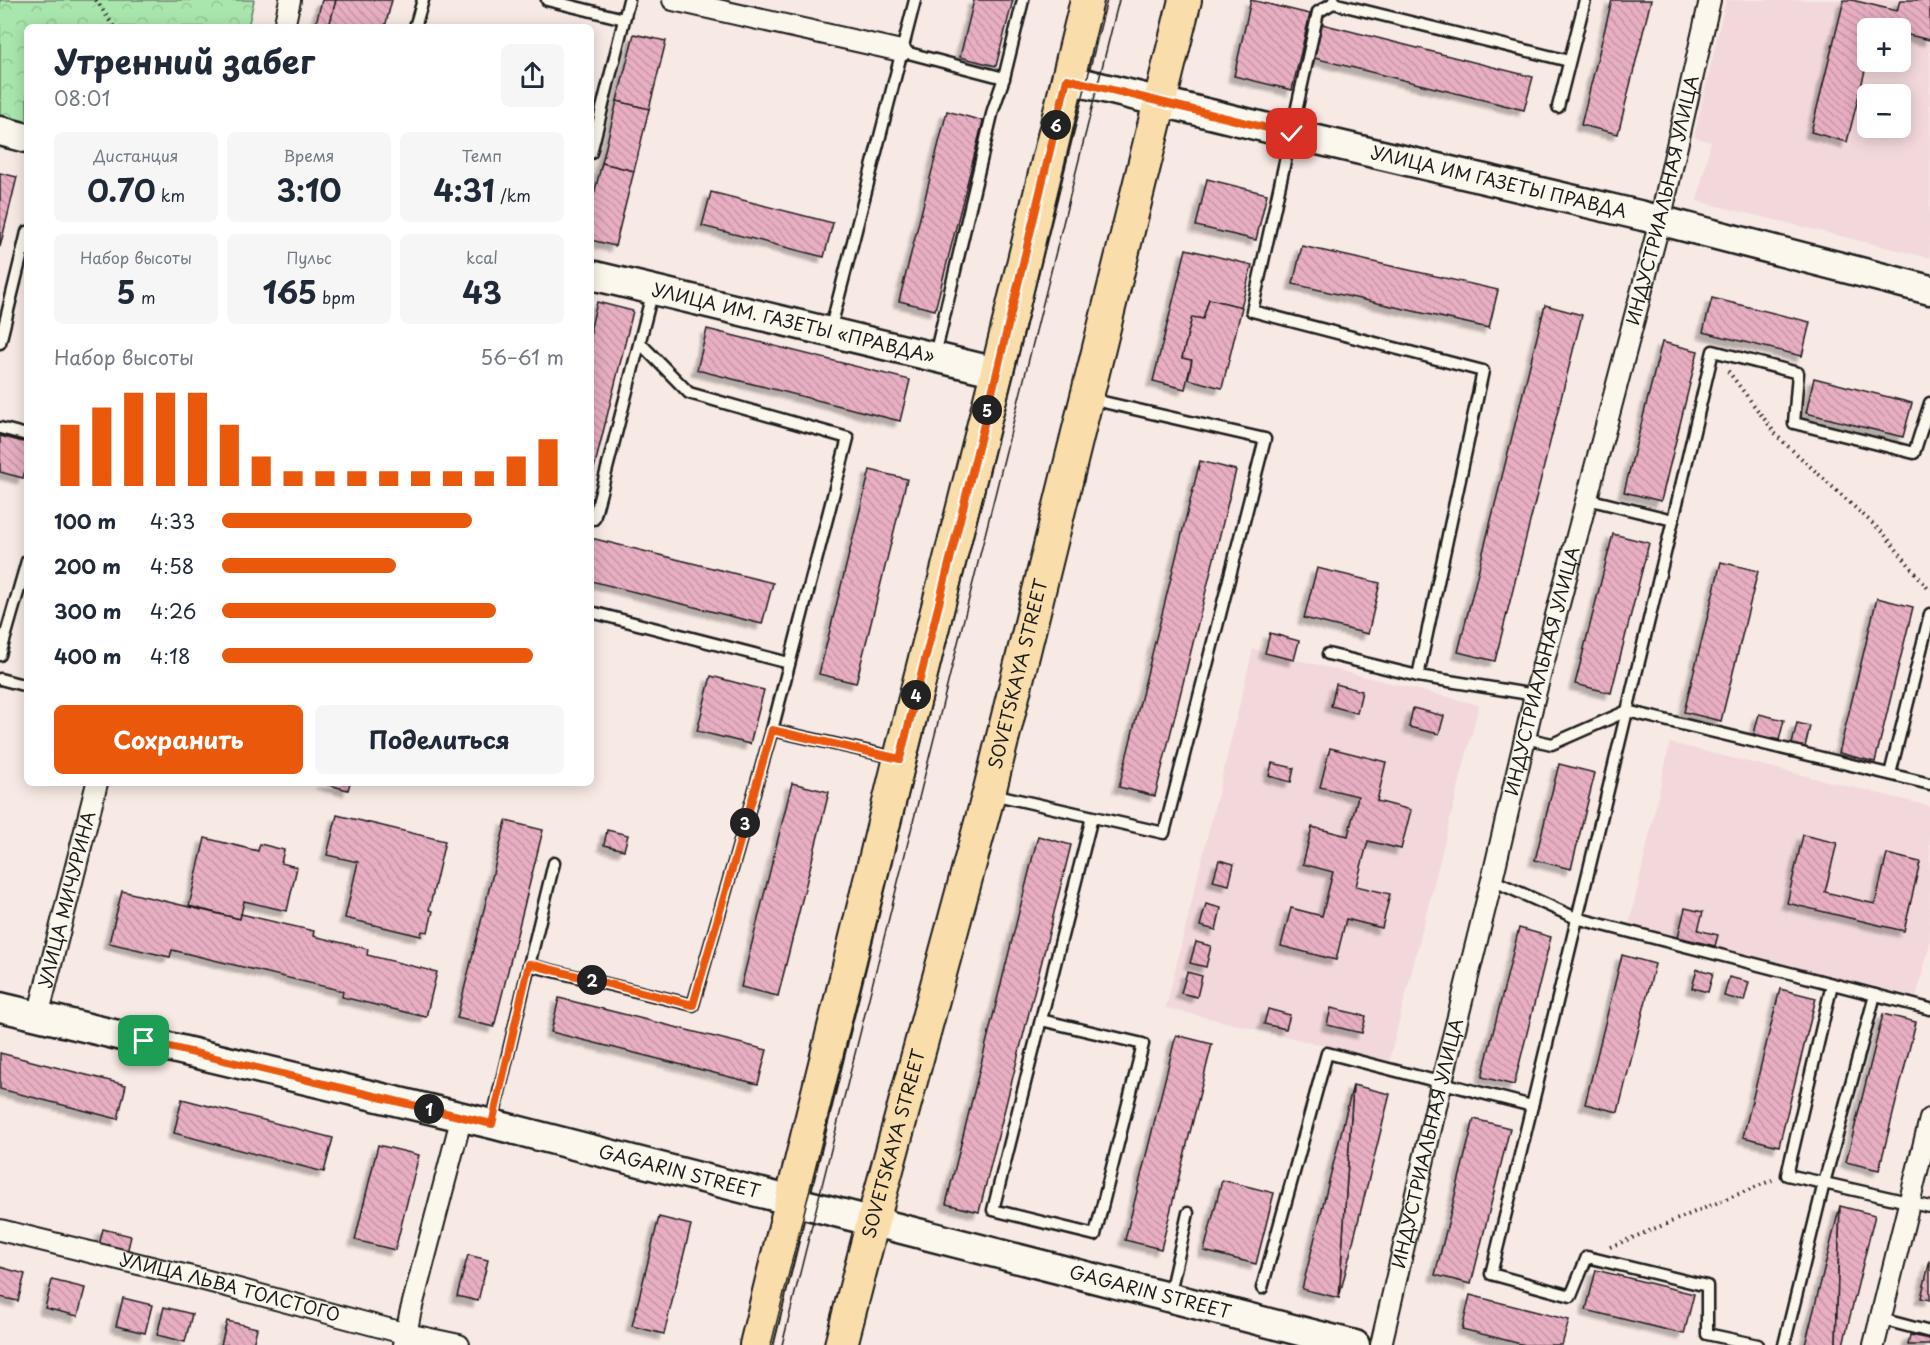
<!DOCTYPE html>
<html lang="ru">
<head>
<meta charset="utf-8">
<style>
	:root { --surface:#fff; --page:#f6f6f7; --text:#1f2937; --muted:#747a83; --accent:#ea580c }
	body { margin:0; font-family:"Playpen Sans",sans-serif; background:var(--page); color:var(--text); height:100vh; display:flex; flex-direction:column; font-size:22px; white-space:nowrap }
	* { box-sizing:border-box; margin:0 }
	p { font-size:20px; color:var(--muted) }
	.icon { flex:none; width:33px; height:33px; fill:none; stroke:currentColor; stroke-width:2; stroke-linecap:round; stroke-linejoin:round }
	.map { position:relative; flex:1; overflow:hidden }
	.details { position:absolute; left:24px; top:24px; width:570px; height:762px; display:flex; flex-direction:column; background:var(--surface); border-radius:9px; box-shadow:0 3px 15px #0003 }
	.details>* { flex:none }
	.fabs { position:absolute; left:1857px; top:18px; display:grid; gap:12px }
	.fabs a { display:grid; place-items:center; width:54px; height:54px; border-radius:9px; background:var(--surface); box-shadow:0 3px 15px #0003; font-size:30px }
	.pin { position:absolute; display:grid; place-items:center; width:51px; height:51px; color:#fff; margin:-26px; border-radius:12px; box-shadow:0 3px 9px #0006 }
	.km { position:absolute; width:30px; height:30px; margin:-15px; border-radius:50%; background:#222; color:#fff; font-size:16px; line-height:30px; text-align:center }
	.round { display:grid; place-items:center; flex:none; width:63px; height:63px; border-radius:9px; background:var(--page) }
	.overview { display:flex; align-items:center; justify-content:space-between; height:102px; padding:0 30px }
	h1 { font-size:33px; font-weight:700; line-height:45px }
	.figures { display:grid; grid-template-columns:repeat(3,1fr); gap:9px; height:102px; padding:6px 30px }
	.figures div { display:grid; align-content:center; border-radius:9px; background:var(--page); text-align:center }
	.figures b { font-size:30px; font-weight:700 }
	.figures small { font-size:16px; font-weight:400 }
	.figures p { font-size:16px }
	.chart { height:168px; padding:12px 30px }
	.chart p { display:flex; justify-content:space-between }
	.chart svg { width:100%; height:108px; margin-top:6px; stroke:var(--accent); stroke-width:6 }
	.cta { display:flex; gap:12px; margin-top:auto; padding:12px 30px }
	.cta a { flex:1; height:69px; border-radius:9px; background:var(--accent); color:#fff; font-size:24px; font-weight:700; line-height:69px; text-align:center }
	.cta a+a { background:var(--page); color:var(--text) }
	ul { padding:0 30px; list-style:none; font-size:20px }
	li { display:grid; grid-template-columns:96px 72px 1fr; align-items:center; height:45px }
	li i { height:15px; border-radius:8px; background:var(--accent) }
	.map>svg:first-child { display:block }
	.built { fill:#f2d8da; fill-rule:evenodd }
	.forest { fill:url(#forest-crowns); stroke:#628164; stroke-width:1.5 }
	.building { fill:url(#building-back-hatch); stroke:#1c1c1c; stroke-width:1.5; filter:url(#shadow) }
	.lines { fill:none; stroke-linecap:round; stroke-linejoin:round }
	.lane-casing { stroke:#1c1c1c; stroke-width:15 }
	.street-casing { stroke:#1c1c1c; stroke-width:24 }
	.secondary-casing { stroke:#1c1c1c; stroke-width:33 }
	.primary-casing { stroke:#1c1c1c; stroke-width:36 }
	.path { stroke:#1c1c1c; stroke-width:4; stroke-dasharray:1.5 4.5; stroke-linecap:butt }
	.lane { stroke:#fbf7ec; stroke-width:10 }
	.street { stroke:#fbf7ec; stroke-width:20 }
	.secondary { stroke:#fbf7ec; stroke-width:28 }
	.primary { stroke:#f9deab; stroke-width:32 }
	.tram { stroke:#1c1c1c; stroke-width:1.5 }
	.route-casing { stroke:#fff; stroke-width:12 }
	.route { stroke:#ea580c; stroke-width:8 }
	.labels { text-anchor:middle; stroke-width:4.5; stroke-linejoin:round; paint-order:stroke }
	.street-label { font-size:18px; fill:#1c1c1c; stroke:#fbf7ec }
</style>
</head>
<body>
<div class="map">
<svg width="1930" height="1345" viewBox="0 0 1930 1345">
	<defs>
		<pattern id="forest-crowns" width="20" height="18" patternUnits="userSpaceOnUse" patternTransform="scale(1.5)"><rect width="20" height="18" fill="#a9e6ad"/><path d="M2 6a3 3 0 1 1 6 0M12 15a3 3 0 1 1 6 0" fill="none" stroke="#91c594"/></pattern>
		<pattern id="building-back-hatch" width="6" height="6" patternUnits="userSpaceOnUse" patternTransform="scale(1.5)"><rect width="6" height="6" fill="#e8afc2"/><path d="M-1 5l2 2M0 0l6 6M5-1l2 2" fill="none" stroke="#c696a6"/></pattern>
		<filter id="shadow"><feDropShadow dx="-5.5" dy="5.5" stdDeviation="1.5" flood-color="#0004"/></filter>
	</defs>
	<rect width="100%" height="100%" fill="#f7e9e4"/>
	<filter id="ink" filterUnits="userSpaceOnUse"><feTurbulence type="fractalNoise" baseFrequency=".0167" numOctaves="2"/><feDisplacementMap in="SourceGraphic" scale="12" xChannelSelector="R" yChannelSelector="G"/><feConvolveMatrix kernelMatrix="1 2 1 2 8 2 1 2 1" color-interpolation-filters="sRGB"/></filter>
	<g filter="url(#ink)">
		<g class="built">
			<path d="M 1726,0 L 1930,0 L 1930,258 L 1697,201 L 1711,142 L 1694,137 ZM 1868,28 L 1900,28 L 1900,62 L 1868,62 ZM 1868,94 L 1900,94 L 1900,128 L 1868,128 Z"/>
			<polygon points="1253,649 1479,705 1389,1061 1166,1008"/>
			<polygon points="1670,743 1930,806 1930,943 1916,997 1629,926"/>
		</g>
		<polygon class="forest" points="0,0 254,0 248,27 27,27 27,125 0,118"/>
		<g class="building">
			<polygon points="322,0 336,0 329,27 315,27"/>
			<polygon points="336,0 392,0 385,27 329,27"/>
			<polygon points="974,0 1013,0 996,66 960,57"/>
			<polygon points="1251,0 1310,14 1292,90 1234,76"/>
			<polygon points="1612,0 1651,0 1618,134 1581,125"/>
			<polygon points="1844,0 1852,0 1897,11 1900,0 1930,0 1930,40 1900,33 1900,28 1876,27 1875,28 1868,28 1868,59 1847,142 1811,132"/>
			<polygon points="1322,24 1533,77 1524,110 1314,58"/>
			<polygon points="634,34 666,41 649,109 617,101"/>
			<polygon points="617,101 649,109 634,171 602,163"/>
			<polygon points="947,111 983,121 935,310 899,301"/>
			<polygon points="602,163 634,171 615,246 591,240 591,206"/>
			<polygon points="0,173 17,177 0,247"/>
			<polygon points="1207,179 1267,194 1256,240 1196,226"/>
			<polygon points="711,192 833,223 824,257 702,226"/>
			<polygon points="1302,246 1498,290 1489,328 1293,284"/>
			<polygon points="1186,249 1252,265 1241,307 1209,299 1203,319 1192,317 1182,358 1192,360 1185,389 1153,381"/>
			<polygon points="1712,298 1810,322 1802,356 1703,332"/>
			<polygon points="1209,299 1242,307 1222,388 1188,379 1192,360 1182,358 1192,317 1203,319"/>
			<polygon points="597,302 633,311 591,481 591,327"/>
			<polygon points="1545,305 1582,315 1495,661 1458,652"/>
			<polygon points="707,329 910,380 900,421 697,370"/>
			<polygon points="1662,342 1698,351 1661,501 1624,492"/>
			<polygon points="1814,378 1912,403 1903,437 1806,413"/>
			<polygon points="0,436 27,443 27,464 23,478 0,472"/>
			<polygon points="1200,461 1236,470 1155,796 1119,787"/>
			<polygon points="870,470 907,479 856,683 819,674"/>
			<polygon points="1613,534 1649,543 1611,693 1575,684"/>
			<polygon points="591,538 773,583 762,624 591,581"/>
			<polygon points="1721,562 1758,571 1721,721 1684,712"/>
			<polygon points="1317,568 1380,583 1368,634 1304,618"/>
			<polygon points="1877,598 1913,607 1875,762 1839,753"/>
			<polygon points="1270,633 1299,641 1294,660 1265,653"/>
			<polygon points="711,676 764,690 750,744 697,731"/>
			<polygon points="1336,684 1362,691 1357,713 1331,706"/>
			<polygon points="1413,708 1444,716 1439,734 1409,727"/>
			<polygon points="1759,714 1784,720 1779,740 1754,734"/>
			<polygon points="1797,723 1810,726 1805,747 1792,744"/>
			<polygon points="1330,748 1386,762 1377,801 1411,810 1401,849 1368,841 1356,886 1390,894 1382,928 1346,919 1336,960 1281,946 1291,908 1322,916 1333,872 1303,864 1312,827 1348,836 1358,796 1320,787"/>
			<polygon points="1272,763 1294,768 1291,782 1269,776"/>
			<polygon points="1559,764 1595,773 1571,869 1535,860"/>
			<polygon points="321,783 350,783 348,790"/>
			<polygon points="792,783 829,792 778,996 741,987"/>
			<polygon points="337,815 445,841 429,910 433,911 428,932 422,931 421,936 345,918 358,862 327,855"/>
			<polygon points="506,821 543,830 494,1027 457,1018"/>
			<polygon points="607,830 628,835 624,850 604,845"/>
			<polygon points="1803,835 1837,843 1825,892 1875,904 1887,854 1920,862 1904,931 1787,903"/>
			<polygon points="1038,836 1071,845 979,1212 946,1204"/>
			<polygon points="205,838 258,851 260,844 284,850 281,863 297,867 287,911 244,901 240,919 189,906"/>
			<polygon points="1219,860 1234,864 1229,885 1213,881"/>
			<polygon points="122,891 240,919 241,914 314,931 313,936 368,949 367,955 437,972 426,1017 342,997 343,991 172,950 170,957 109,943"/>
			<polygon points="1206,904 1221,908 1216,930 1200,926"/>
			<polygon points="1685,908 1703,912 1698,930 1718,935 1715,946 1678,937"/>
			<polygon points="1519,928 1551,937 1514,1085 1482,1077"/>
			<polygon points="1196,942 1211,946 1206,967 1190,963"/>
			<polygon points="1622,955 1655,964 1618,1112 1585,1104"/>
			<polygon points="1697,969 1713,973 1708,992 1692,988"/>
			<polygon points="1187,972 1202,976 1197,997 1181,993"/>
			<polygon points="1729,977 1749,982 1744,1001 1724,996"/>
			<polygon points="1780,989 1816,998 1779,1146 1743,1137"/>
			<polygon points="559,998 767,1050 758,1084 551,1032"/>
			<polygon points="1331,1008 1366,1016 1362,1033 1327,1025"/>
			<polygon points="1268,1009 1290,1015 1286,1029 1264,1024"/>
			<polygon points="1883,1014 1916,1022 1879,1170 1846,1162"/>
			<polygon points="1176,1035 1212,1044 1161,1249 1125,1240"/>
			<polygon points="0,1053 126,1085 118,1119 0,1089"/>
			<polygon points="1353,1085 1390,1094 1339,1298"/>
			<polygon points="1353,1085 1339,1298 1302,1289"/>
			<polygon points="182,1099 333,1138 324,1172 174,1133"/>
			<polygon points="1474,1119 1510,1128 1471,1284 1435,1275"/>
			<polygon points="378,1145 419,1155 395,1250 355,1240"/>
			<polygon points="1222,1180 1274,1193 1256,1264 1204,1251"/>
			<polygon points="1840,1206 1836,1345 1805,1345"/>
			<polygon points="1840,1206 1875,1215 1843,1345 1836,1345"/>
			<polygon points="659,1217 691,1225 664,1334 632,1326"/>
			<polygon points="103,1229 131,1236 126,1257 98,1250"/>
			<polygon points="468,1255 488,1260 478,1301 457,1296"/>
			<polygon points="1930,1260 1930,1300 1921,1298"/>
			<polygon points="0,1267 25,1274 18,1301 0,1297"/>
			<polygon points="1596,1270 1694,1294 1684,1334 1586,1310"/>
			<polygon points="52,1280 85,1288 78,1316 45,1308"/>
			<polygon points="1470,1295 1569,1320 1562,1345 1525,1345 1462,1329"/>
			<polygon points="123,1298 152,1305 145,1333 116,1326"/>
			<polygon points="164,1307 192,1314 185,1342 157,1335"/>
			<polygon points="227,1321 257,1328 253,1345 221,1345"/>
			<polygon points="1910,1335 1930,1339 1930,1345 1908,1345"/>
		</g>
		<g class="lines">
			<defs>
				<g id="lane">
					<polyline points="547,0 624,19"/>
					<polyline points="1334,0 1333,3 1318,12 1252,311 1483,371 1418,676"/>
					<polyline points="1333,3 1569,61"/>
					<polyline points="415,27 423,0"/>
					<polyline points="901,51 1004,78"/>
					<polyline points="1558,107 1585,0"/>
					<polyline points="591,153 629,0"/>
					<polyline points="27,232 23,249 27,250"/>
					<polyline points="830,331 915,0"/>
					<polyline points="0,343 23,249"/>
					<polyline points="935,355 993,110 1004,78 1023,0"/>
					<polyline points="0,428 27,435"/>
					<polyline points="594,519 653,290"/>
					<polyline points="1673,520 1713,351 1798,373 1794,423 1914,453 1930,403"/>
					<polyline points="591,612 789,663"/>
					<polyline points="1328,654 1418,676 1535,695"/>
					<polyline points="0,655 27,561"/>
					<polyline points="0,679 27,686"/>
					<polyline points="772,730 897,758"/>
					<polyline points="1525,738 1552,744 1627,711 1930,784"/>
					<polyline points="1890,774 1930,614"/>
					<polyline points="992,794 1164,833 1265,439 1090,399"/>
					<polyline points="1492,880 1576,918 1930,1009"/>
					<polyline points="529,965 554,863"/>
					<polyline points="1832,984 1787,1175 1824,1183 1875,995"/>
					<polyline points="1041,1020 1143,1044 1095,1235 993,1210 1092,817"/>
					<polyline points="1532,1106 1673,520 1587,499"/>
					<polyline points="492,1122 529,965 693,1005 772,730 848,438 689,393 640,343"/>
					<polyline points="1262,1288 1327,1053 1532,1106 1491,1274 1571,1296 1587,1257 1707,1286 1707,1334 1758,1345"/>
					<polyline points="1169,1297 1188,1213"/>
					<polyline points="1881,1319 1930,1332"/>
					<polyline points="1784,1345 1824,1183 1930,1207"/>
				</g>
				<g id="street">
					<polyline points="673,0 901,51"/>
					<polyline points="284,27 290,0"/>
					<path id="s1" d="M 38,1016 L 97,783"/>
					<path id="s2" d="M 0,1230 L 208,1281 L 407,1334 L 459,1345"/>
					<polyline points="404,1345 410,1314 462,1116"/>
					<path id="s3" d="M 1381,1345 L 1442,1081 L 1492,880 L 1535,695 L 1660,221 L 1710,0"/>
					<polyline points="1874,1345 1930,1119"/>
				</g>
				<g id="secondary">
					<path id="s4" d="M 1067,79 L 1292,134 L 1643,216 L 1930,290"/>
					<polyline points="0,131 27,138"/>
					<path id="s5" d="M 591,275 L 997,372"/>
					<path id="s6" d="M 0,1007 L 492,1124 L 1355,1345"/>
				</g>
				<g id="primary">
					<polyline points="756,1345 900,758 997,372 1087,0"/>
					<path id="s7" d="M 841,1345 L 873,1221 L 989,793 L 1185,0"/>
				</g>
			</defs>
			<use href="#lane" class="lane-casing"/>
			<use href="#street" class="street-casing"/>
			<use href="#secondary" class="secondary-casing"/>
			<use href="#primary" class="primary-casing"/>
			<g class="path">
				<polyline points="96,0 114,27"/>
				<polyline points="1728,371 1778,437 1884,534 1930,591"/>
				<polyline points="1610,1247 1775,1179"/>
			</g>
			<use href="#lane" class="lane"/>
			<use href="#street" class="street"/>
			<use href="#secondary" class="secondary"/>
			<use href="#primary" class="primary"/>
			<g class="tram">
				<polyline points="771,1345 1107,0"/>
				<polyline points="782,1345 1119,0"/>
			</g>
		</g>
	</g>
	<g class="lines" filter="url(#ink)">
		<defs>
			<polyline id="route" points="144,1041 492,1124 529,964 693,1005 772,730 900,759 997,372 1067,79 1292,134"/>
		</defs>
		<use href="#route" class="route-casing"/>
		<use href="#route" class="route"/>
	</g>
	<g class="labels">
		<g class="street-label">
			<text dy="6" stroke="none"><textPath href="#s4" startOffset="444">УЛИЦА ИМ ГАЗЕТЫ ПРАВДА</textPath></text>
			<text dy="6" stroke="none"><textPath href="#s3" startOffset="1179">ИНДУСТРИАЛЬНАЯ УЛИЦА</textPath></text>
			<text dy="6" stroke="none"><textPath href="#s5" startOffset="208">УЛИЦА ИМ. ГАЗЕТЫ «ПРАВДА»</textPath></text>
			<text dy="6" stroke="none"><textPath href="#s3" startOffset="693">ИНДУСТРИАЛЬНАЯ УЛИЦА</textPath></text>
			<text dy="6" stroke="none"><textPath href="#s7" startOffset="694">SOVETSKAYA STREET</textPath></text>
			<text dy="6" stroke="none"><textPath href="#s1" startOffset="120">УЛИЦА МИЧУРИНА</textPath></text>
			<text dy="6" stroke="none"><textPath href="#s7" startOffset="208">SOVETSKAYA STREET</textPath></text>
			<text dy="6" stroke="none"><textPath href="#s3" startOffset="207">ИНДУСТРИАЛЬНАЯ УЛИЦА</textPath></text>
			<text dy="6" stroke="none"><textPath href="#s6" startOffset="699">GAGARIN STREET</textPath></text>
			<text dy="6" stroke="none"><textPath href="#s2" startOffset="237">УЛИЦА ЛЬВА ТОЛСТОГО</textPath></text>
			<text dy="6" stroke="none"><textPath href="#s6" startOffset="1185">GAGARIN STREET</textPath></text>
		</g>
	</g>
</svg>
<div class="fabs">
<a>+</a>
<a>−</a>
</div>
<div class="pin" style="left:144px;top:1041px;background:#1e9e55"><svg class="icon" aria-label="arrive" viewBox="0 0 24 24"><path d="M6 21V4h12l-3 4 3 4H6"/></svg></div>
<div class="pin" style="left:1292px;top:134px;background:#d93025"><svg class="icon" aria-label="check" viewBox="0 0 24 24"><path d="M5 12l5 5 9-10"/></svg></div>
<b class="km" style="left:429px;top:1109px">1</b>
<b class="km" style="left:592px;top:980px">2</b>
<b class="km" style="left:745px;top:823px">3</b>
<b class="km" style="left:916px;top:695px">4</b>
<b class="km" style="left:987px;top:410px">5</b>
<b class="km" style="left:1056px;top:125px">6</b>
<section class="details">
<div class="overview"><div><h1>Утренний забег</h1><p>08:01</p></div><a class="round"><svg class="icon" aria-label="share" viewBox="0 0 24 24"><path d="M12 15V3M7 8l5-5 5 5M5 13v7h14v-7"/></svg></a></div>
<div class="figures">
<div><p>Дистанция</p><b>0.70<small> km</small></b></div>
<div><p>Время</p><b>3:10</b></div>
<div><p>Темп</p><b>4:31<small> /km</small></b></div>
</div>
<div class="figures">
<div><p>Набор высоты</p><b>5<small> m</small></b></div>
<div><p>Пульс</p><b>165<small> bpm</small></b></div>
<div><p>kcal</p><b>43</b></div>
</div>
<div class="chart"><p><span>Набор высоты</span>56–61 m</p>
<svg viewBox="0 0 160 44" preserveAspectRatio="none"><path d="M5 44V19M15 44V12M25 44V6M35 44V6M45 44V6M55 44V19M65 44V32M75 44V38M85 44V38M95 44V38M105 44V38M115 44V38M125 44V38M135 44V38M145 44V32M155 44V25"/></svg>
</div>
<ul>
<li><b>100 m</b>4:33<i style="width:73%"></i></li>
<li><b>200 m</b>4:58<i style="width:51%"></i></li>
<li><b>300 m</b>4:26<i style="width:80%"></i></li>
<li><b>400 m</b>4:18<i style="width:91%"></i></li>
</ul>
<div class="cta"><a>Сохранить</a><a>Поделиться</a></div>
</section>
</div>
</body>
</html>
